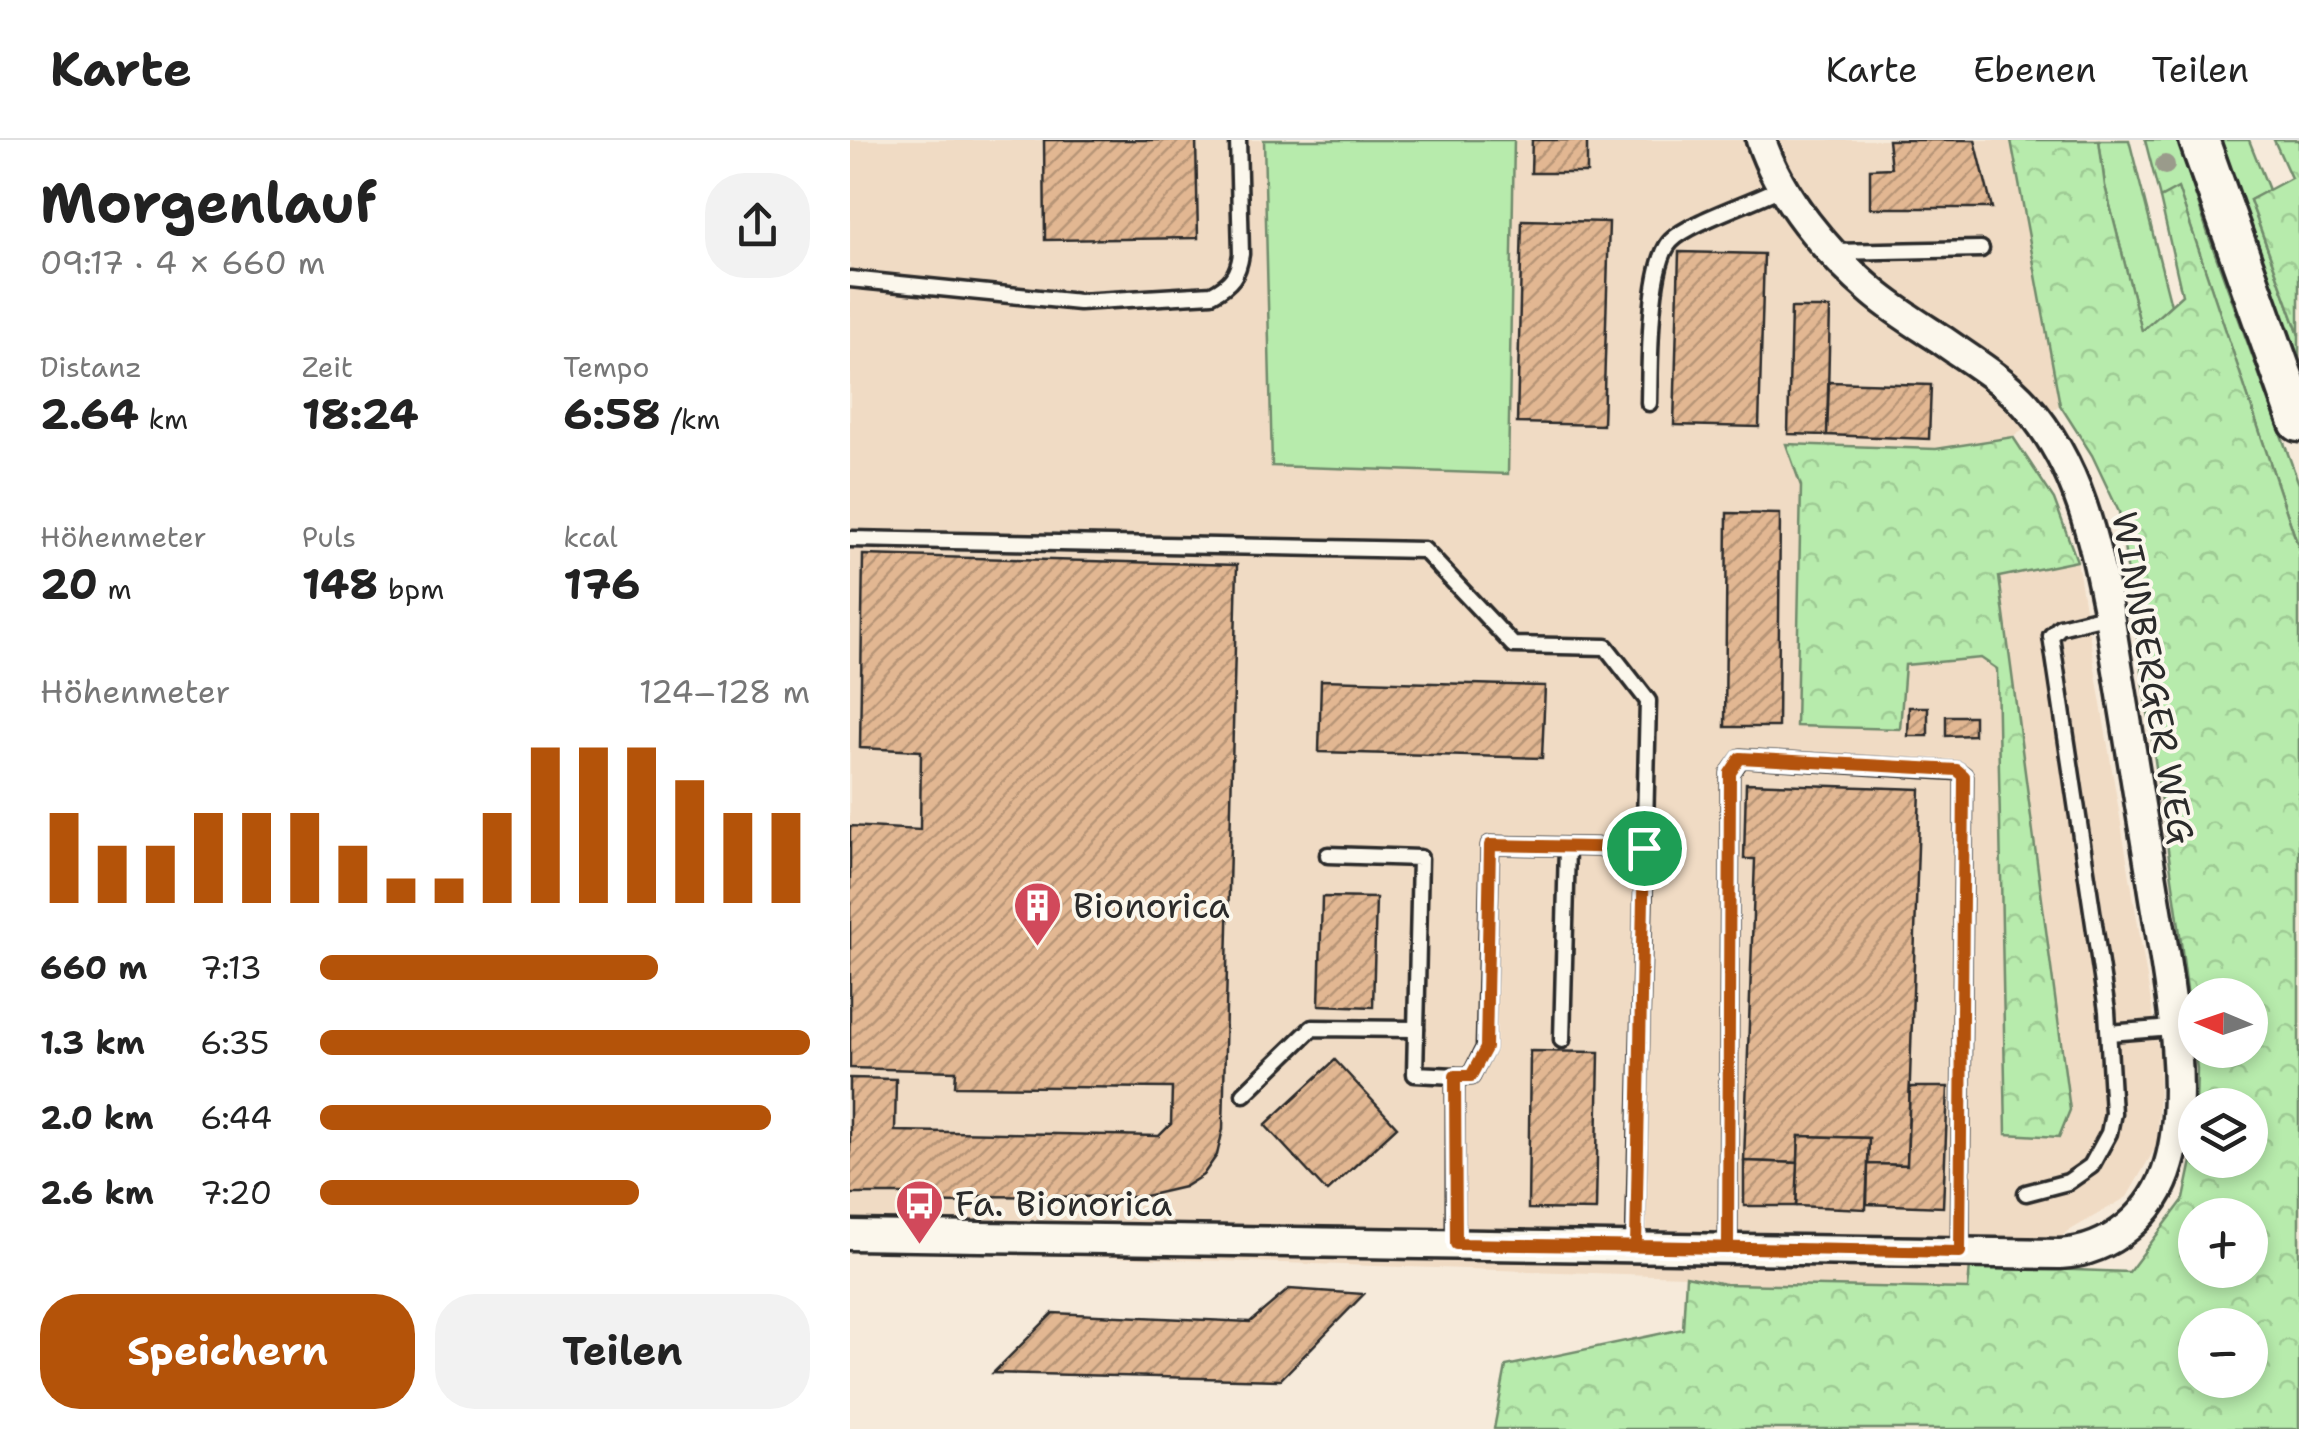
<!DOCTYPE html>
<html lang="de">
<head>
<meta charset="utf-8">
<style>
	:root { --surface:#fff; --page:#f2f2f2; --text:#222; --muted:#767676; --line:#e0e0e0; --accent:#b45309 }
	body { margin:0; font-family:"Shantell Sans",sans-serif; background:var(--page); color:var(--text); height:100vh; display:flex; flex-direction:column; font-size:38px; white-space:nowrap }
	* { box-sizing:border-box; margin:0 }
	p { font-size:32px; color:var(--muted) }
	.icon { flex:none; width:55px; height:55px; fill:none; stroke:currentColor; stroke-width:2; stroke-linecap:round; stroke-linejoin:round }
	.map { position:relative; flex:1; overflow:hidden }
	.sheet { display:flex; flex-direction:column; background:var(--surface); width:850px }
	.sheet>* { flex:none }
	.needle { width:65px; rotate:272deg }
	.fabs { position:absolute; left:1328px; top:838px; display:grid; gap:20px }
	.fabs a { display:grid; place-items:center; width:90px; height:90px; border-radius:50%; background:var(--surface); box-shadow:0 5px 15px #0003; font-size:50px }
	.pin { position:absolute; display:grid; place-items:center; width:85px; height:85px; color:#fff; margin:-42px; border:5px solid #fff; border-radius:50%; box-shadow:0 2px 10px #0007 }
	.round { display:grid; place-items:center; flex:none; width:105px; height:105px; border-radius:40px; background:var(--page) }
	.summary { display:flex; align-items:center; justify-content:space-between; height:170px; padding:0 40px }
	h1 { font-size:55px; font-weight:700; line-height:75px }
	.stats { display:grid; grid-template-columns:repeat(3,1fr); gap:15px; height:170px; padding:10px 40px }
	.stats div { display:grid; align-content:center }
	.stats b { font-size:42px; font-weight:700 }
	.stats small { font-size:28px; font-weight:400 }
	.stats p { font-size:28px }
	.chart { height:280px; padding:20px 40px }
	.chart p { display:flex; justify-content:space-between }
	.chart svg { width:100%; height:180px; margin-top:10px; stroke:var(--accent); stroke-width:6 }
	.button { display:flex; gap:20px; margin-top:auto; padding:20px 40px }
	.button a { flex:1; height:115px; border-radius:40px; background:var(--accent); color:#fff; font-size:40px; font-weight:700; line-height:115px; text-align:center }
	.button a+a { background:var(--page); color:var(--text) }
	ul { padding:0 40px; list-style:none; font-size:32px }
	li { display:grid; grid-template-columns:160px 120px 1fr; align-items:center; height:75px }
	li i { height:25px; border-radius:12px; background:var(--accent) }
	header { display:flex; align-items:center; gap:60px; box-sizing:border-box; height:140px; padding:0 50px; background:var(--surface); border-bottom:2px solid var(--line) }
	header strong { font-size:48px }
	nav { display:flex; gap:55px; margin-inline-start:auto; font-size:35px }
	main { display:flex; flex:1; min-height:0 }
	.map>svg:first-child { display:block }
	.built { fill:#f0dbc4 }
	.grass { fill:#b7ebac; stroke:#718b6c; stroke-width:2.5 }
	.forest { fill:url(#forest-crowns); stroke:#718b6c; stroke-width:2.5; fill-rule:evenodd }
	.building { fill:url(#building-hatch); stroke:#2b2b2b; stroke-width:2.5 }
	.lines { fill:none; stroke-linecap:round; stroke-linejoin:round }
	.service-casing { stroke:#2b2b2b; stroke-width:21 }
	.minor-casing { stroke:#2b2b2b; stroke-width:35 }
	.secondary-casing { stroke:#2b2b2b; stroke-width:45 }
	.service { stroke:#fbf7ec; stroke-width:14 }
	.minor { stroke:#fbf7ec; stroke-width:28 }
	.secondary { stroke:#fbf7ec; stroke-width:38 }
	.tree { fill:#9a9b8b }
	.route-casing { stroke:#fff; stroke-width:20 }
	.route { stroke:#b45309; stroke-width:12 }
	.labels { text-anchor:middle; stroke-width:8; stroke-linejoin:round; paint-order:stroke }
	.street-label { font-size:35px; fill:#2b2b2b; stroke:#fbf7ec }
	.poi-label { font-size:35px; fill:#2b2b2b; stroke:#fbf7ec; text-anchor:start }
</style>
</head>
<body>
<header>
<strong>Karte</strong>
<nav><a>Karte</a><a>Ebenen</a><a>Teilen</a></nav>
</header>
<main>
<section class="sheet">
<div class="summary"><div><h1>Morgenlauf</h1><p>09:17 · 4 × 660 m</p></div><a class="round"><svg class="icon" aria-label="share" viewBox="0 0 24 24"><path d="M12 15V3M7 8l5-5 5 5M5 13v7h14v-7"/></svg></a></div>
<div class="stats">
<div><p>Distanz</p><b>2.64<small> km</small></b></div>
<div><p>Zeit</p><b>18:24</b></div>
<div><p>Tempo</p><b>6:58<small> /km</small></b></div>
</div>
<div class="stats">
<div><p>Höhenmeter</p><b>20<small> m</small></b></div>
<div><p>Puls</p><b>148<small> bpm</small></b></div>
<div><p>kcal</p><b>176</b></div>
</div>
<div class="chart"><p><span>Höhenmeter</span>124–128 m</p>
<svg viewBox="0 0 160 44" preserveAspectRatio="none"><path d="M5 44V22M15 44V30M25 44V30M35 44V22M45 44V22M55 44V22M65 44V30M75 44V38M85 44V38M95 44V22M105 44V6M115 44V6M125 44V6M135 44V14M145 44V22M155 44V22"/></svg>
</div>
<ul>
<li><b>660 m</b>7:13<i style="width:69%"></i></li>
<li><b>1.3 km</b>6:35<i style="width:100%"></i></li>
<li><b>2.0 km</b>6:44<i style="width:92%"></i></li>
<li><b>2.6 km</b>7:20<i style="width:65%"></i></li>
</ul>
<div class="button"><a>Speichern</a><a>Teilen</a></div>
</section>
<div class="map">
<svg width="1449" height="1289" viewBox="0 0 1449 1289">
	<defs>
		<pattern id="forest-crowns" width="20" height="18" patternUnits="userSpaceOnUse" patternTransform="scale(2.5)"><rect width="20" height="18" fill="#b7ebac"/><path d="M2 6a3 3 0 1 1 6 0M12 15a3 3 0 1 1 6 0" fill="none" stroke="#9eca94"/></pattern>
		<pattern id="building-hatch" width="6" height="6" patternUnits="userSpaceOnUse" patternTransform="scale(2.5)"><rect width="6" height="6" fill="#e2b792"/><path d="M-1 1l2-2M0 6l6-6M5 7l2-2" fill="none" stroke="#b79577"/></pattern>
	</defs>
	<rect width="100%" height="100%" fill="#f6eada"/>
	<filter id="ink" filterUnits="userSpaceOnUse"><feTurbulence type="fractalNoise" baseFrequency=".01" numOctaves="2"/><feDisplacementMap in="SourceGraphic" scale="20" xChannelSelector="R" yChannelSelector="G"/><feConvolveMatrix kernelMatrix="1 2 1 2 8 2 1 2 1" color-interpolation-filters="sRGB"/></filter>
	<g filter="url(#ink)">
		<polygon class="built" points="0,0 1161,0 1210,265 1163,297 1086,309 936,304 951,346 946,585 1050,588 1055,525 1131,518 1148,529 1156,993 1209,997 1220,970 1149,437 1227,421 1310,916 1307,1005 1277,1057 1217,1092 1177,1130 1120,1126 1119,1149 875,1144 836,1136 0,1109"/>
		<g class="grass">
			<polygon points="414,0 664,0 658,334 422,326"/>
			<polygon points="1249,0 1279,0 1321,165 1292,192 1255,46"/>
			<polygon points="1295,0 1328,0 1359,97 1449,344 1449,409 1328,49 1310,58"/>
			<polygon points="1371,0 1399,0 1419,50 1400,60 1449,195 1449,230"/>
		</g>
		<g class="forest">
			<path d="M 1161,0 L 1249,0 L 1255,46 L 1292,191 L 1332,155 L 1310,58 L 1328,48 L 1449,409 L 1449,1289 L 644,1289 L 656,1226 L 833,1189 L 836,1136 L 875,1144 L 1118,1149 L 1120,1126 L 1279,1132 L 1334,1059 L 1345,1007 L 1345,1020 L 1400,1020 L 1400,965 L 1346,965 L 1347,929 L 1328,779 L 1269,372 L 1242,315 L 1210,265 ZM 1400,855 L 1400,910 L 1345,910 L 1345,855 ZM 1345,1075 L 1400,1075 L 1400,1130 L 1345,1130 ZM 1345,1185 L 1400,1185 L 1400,1240 L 1345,1240 Z"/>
			<polygon points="1424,0 1449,0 1449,195 1400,60 1441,38"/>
			<polygon points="1163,297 1204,359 1227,421 1149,437 1220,970 1209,997 1156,994 1147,529 1131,518 1055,525 1050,589 946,586 951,346 936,304 1086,309"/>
		</g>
		<g class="building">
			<polygon points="194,0 346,0 348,98 195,100"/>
			<polygon points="682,0 737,0 737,33 681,33"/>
			<polygon points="1038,0 1125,0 1142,68 1020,68 1020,29 1041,28"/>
			<polygon points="672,80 759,82 753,285 667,283"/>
			<polygon points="829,112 914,114 909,287 824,285"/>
			<polygon points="941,168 980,168 977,295 938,294"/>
			<polygon points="979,242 1081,245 1079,299 977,295"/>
			<polygon points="877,373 930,374 928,587 875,587"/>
			<polygon points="13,415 387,425 373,989 367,1015 353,1035 334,1047 291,1057 110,1056 110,1063 75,1062 76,1054 0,1054 0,938 46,939 45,991 309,996 321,984 322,948 105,946 106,931 0,928 0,686 70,690 71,611 10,608"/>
			<polygon points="471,540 695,546 692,618 469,612"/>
			<polygon points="1059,567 1078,567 1078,596 1058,596"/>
			<polygon points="1096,576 1124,576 1124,595 1096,596"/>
			<polygon points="896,643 1070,649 1057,1025 1018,1024 1019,998 949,996 948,1023 894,1021 905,719 894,719"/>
			<polygon points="472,757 526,758 523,867 469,865"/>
			<polygon points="680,911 749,912 746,1070 678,1069"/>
			<polygon points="485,920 547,987 477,1052 415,985"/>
			<polygon points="1060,947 1098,947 1093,1067 1017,1064 1018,1024 1057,1025"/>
			<polygon points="949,996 1019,998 1016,1069 946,1066"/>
			<polygon points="894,1021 948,1023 946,1066 894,1066"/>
			<polygon points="439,1149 514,1154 430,1240 143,1233 203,1173 400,1182"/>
		</g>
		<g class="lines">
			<defs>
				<g id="service">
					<polyline points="983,112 1131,109"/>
					<path d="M 0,139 L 229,162 L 362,154 C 381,144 388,135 391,114 L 388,0"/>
					<path d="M 799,263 C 800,229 798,124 821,101 C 841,81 905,62 934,46"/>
					<polyline points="0,399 574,410 663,505 756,507 798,561 785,1106"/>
					<polyline points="478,715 570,718 565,934 605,936 605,1104"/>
					<polyline points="1259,893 1322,888"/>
					<polyline points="712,900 717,707"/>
					<polyline points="605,936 621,936 635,908 640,705 794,708"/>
					<polyline points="394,954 462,888 566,889"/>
					<polyline points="1176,1053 1218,1042 1241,1026 1259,993 1263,973 1257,871 1201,496 1210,487 1259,475"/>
					<polyline points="878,1108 880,633 891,618 1107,631 1114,636 1110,1111"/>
				</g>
				<path id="minor" d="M 0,1095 L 1210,1114 C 1261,1111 1305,1074 1319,1024 C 1342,947 1315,824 1303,745 C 1288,655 1274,565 1259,475 C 1244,400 1229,325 1176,265 C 1153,239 1120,220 1092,200 C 1069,185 1044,170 1023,152 C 977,113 930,58 911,0"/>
				<polyline id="secondary" points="1349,0 1449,282"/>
			</defs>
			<use href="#service" class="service-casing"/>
			<use href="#minor" class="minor-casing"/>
			<use href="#secondary" class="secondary-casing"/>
			<use href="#service" class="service"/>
			<use href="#minor" class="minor"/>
			<use href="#secondary" class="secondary"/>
		</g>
		<circle class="tree" cx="1315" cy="25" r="10"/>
	</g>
	<g class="lines" filter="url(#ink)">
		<defs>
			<polyline id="route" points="794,708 786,1106 1110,1112 1114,636 1107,630 890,618 880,633 878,1108 606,1104 605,936 621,936 636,908 640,705 794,708"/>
		</defs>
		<use href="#route" class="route-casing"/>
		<use href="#route" class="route"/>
	</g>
	<defs>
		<symbol id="building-pin" viewBox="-11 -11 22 30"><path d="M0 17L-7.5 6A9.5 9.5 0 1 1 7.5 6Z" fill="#d1495b" stroke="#fbf7ec"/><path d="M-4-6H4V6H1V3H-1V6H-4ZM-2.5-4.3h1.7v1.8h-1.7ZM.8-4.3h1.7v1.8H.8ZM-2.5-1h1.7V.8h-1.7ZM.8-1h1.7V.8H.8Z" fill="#fff"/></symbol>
		<symbol id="bus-pin" viewBox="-11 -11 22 30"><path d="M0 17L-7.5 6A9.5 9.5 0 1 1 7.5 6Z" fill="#d1495b" stroke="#fbf7ec"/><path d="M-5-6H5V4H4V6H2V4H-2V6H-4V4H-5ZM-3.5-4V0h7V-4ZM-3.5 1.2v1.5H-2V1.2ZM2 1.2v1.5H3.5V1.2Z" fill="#fff"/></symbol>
	</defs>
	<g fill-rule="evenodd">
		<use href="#building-pin" x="160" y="738" width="55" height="75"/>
		<use href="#bus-pin" x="42" y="1036" width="55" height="75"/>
	</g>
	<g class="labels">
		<g class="street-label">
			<text transform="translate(1303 538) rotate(80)" y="12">WINNBERGER WEG</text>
		</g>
		<g class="poi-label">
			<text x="223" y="778">Bionorica</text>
			<text x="105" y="1076">Fa. Bionorica</text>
		</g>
	</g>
</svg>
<div class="fabs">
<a><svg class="needle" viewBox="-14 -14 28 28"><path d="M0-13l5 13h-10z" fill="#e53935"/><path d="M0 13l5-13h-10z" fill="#767676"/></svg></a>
<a><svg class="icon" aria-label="layers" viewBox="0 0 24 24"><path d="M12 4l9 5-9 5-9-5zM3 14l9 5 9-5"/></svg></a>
<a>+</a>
<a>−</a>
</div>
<div class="pin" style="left:794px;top:708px;background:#1e9e55"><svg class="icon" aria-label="arrive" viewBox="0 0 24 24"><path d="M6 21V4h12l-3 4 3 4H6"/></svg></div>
</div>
</main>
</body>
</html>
